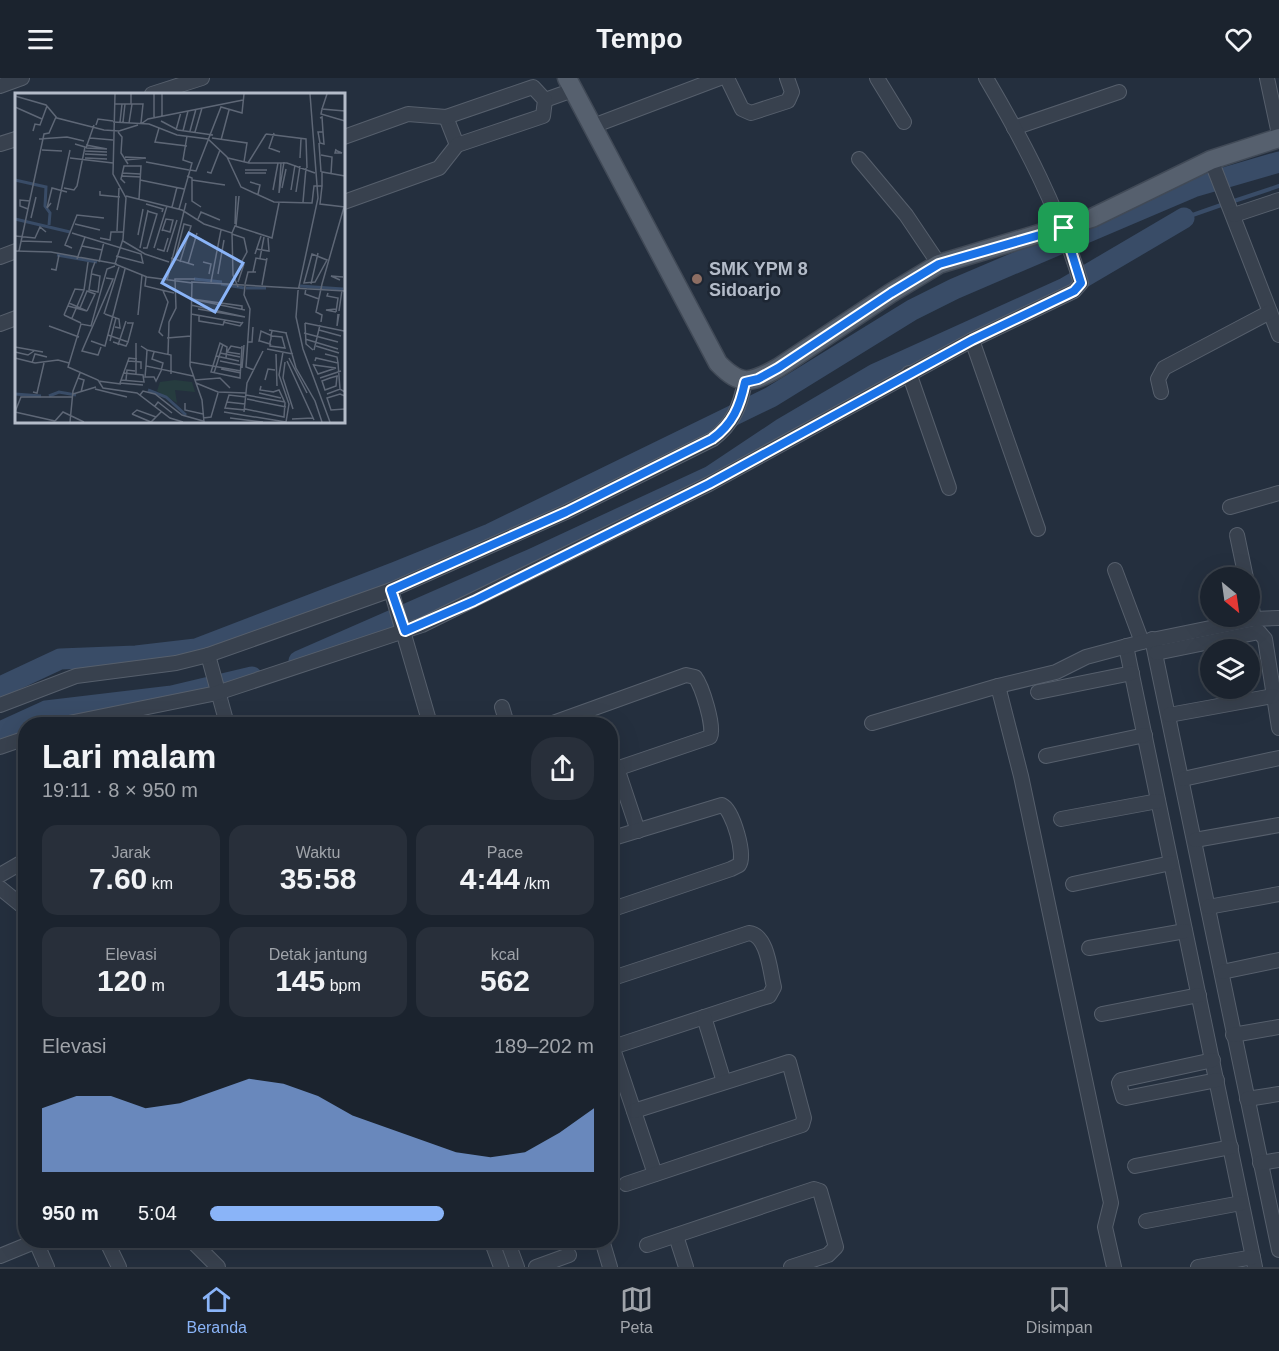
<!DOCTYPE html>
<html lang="id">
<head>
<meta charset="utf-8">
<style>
	:root { --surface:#1b232e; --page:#282f3a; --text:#f1f3f6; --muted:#a0a4aa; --line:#39404a; --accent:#8ab4f8 }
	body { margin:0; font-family:Arial,sans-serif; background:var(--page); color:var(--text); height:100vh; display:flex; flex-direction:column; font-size:22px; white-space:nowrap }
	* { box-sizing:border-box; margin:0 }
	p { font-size:20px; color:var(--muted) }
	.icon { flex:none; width:33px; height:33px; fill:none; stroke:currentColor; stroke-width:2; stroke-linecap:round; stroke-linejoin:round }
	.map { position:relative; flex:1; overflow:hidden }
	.drawer { position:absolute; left:18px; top:639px; width:600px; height:531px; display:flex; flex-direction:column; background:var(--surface); border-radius:24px; box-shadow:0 6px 24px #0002,0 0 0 2px var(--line) }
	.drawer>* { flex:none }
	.needle { width:39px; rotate:151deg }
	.tools { position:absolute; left:1200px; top:489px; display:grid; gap:12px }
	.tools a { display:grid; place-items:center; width:60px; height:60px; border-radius:50%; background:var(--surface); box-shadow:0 6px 24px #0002,0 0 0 2px var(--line); font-size:30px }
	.pin { position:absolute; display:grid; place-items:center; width:51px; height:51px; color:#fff; margin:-26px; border-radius:12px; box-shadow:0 3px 9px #0006 }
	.round { display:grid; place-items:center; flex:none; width:63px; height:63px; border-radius:24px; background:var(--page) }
	.head { display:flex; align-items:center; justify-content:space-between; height:102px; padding:0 24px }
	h1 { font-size:33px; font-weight:700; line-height:45px }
	.metrics { display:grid; grid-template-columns:repeat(3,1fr); gap:9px; height:102px; padding:6px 24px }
	.metrics div { display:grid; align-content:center; border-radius:15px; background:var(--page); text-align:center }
	.metrics b { font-size:30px; font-weight:700 }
	.metrics small { font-size:16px; font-weight:400 }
	.metrics p { font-size:16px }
	.chart { height:168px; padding:12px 24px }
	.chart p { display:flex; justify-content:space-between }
	.chart svg { width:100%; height:108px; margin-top:6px; fill:var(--accent); opacity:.7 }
	ul { padding:0 24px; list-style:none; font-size:20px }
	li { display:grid; grid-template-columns:96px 72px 1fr; align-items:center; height:45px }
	li i { height:15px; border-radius:8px; background:var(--accent) }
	header { display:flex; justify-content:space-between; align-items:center; height:78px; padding:0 24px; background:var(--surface); font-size:27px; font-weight:700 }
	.menu { display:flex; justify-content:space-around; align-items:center; height:84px; border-top:2px solid var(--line); background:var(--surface); font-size:16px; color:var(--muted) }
	.menu a { display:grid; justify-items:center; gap:3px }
	.menu .selected { color:var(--accent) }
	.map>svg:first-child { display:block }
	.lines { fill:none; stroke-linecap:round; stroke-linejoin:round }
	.stream { stroke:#394c67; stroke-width:4 }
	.river { stroke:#394c67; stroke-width:21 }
	.minor-casing { stroke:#565f6c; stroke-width:16 }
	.major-casing { stroke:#414a57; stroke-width:21 }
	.minor { stroke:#38414e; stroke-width:14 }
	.major { stroke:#56606e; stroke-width:18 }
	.route-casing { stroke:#fff; stroke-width:12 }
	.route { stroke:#1a73e8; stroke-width:8 }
	.education-dot { fill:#8d6e63; stroke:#1d2633; stroke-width:2 }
	.labels { text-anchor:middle; stroke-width:5; stroke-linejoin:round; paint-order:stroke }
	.poi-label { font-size:18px; font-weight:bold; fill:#b4bcc9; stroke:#1d2633; text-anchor:start }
	.inset-river { fill:none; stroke:#394c67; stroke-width:3 }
	.inset-road { fill:none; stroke:#5e6776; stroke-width:1.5 }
	.view { fill:#8ab4f8; fill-opacity:0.15; stroke:#8ab4f8; stroke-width:3 }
	.inset-edge { fill:none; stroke:#b4bcc9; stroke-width:3 }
</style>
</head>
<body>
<header><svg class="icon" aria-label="menu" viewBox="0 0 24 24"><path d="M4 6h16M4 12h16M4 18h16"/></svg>Tempo<svg class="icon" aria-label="heart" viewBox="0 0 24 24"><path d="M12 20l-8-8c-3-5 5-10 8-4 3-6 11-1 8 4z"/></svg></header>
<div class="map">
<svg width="1279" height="1189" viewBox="0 0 1279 1189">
	<rect width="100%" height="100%" fill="#242f3e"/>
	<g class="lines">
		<g class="stream">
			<polyline points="1231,124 1279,108"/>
			<polyline points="1184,140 1224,126"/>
		</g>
		<g class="river">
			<polyline points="299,583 532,481 711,398 783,350 875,296 1065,210 1184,140"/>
			<polyline points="0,609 60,581 136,578 196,571 396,494 490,456 771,319 912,232 954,211 1193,109 1279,84"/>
			<polyline points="0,654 46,633 172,618 252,599"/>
		</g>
		<defs>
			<g id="minor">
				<polyline points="727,0 742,31 751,35 788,23 792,14 787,0"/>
				<polyline points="877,0 904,44"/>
				<polyline points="1267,0 1279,56"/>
				<polyline points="0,8 22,0"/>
				<polyline points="152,16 202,0"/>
				<polyline points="545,22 573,12"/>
				<polyline points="446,39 457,67"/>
				<polyline points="593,48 720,0"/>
				<polyline points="1014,50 1119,14"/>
				<polyline points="344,59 408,36 446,39 533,9 545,22 543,38 457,67 439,90 344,124"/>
				<polyline points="0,66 16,61"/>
				<polyline points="859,81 906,137 939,186"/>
				<polyline points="1211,82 1279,257"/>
				<polyline points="1234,137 1279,122"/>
				<polyline points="0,179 16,173"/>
				<polyline points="0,246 16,240"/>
				<polyline points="972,262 1038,451"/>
				<polyline points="909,295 949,410"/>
				<polyline points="1161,314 1158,301 1164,290 1270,234"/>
				<polyline points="1230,429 1279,415"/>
				<polyline points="1237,457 1246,500"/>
				<polyline points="1115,492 1142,564"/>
				<polyline points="391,512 430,646"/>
				<polyline points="1250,519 1254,541"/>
				<polyline points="1152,561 1279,1172"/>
				<polyline points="1126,568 1255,1189"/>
				<polyline points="1156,575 1259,554 1265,561 1279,650"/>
				<polyline points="208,577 227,646"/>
				<polyline points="998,608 1021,698 1111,1125 1105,1149 1114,1189"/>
				<polyline points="1038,614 1132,595"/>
				<path d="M 0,627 L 76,598 L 176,585 L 208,577 L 391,512 L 566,434 L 713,361 C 733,346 740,328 745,304"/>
				<polyline points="502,629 507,646"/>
				<polyline points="1169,637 1273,618"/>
				<polyline points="872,645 998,608 1056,594 1086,579 1142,564 1254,541 1279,540"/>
				<path d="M 64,646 L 217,615 L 422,547 L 709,406 L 972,262 L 1074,213 L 1081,205 C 1059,132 1025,66 986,0"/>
				<path d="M 550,646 L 686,597 L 695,599 C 702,608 715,649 710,659 L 610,693"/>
				<polyline points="0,669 26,660"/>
				<polyline points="1046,678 1145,657"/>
				<polyline points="617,690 638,753"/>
				<polyline points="1183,701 1279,680"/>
				<polyline points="1061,741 1158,723"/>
				<path d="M 610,761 L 722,727 C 733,732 746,778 739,787 L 731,791 L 610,832"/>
				<polyline points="1195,762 1279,747"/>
				<polyline points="0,797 26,782"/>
				<polyline points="1073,806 1171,785"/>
				<polyline points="0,810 26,831"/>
				<polyline points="1208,829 1279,816"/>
				<polyline points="1089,870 1185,853"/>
				<polyline points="1222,894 1279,882"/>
				<path d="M 610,901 L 749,855 C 768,857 770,894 774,909 L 769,918 L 762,920 L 613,969"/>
				<polyline points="1102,936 1199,917"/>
				<polyline points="704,939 724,1004"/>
				<polyline points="1233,957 1279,949"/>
				<polyline points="610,962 655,1096"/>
				<polyline points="1213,982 1121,1002 1119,1005 1123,1019 1126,1020 1217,1002"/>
				<polyline points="1247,1021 1279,1016"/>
				<polyline points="1260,1085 1279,1082"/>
				<polyline points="1135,1088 1231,1069"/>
				<polyline points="626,1106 802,1047 804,1040 789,984 634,1033"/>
				<polyline points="1146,1143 1241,1125"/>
				<polyline points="676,1158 686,1189"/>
				<polyline points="106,1162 119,1189"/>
				<polyline points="191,1162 218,1189"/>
				<polyline points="491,1162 501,1189"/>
				<polyline points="507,1162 517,1189"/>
				<polyline points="602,1162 610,1189"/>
				<polyline points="36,1164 47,1189"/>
				<polyline points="647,1167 814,1111 820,1113 836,1169 828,1177 791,1189"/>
				<polyline points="0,1178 39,1162"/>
				<polyline points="536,1189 569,1177"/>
				<polyline points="1198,1189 1253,1179"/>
			</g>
			<path id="major" d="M 567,0 L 718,285 C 741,309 751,305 778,290 L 891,215 L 939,186 L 1092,140 L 1211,82 L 1279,60"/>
		</defs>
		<use href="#minor" class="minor-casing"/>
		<use href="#major" class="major-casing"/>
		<use href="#minor" class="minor"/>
		<use href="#major" class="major"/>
	</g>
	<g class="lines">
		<defs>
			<path id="route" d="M 1064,150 L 1081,205 L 1074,213 L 972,262 L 709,406 L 474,523 L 405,553 L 391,512 L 566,434 L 712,361 C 733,346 740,328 745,304 L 758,301 L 778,290 L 891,215 L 939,186 Z"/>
		</defs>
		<use href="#route" class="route-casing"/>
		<use href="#route" class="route"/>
	</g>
	<circle class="education-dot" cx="697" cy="201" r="6"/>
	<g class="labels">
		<g class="poi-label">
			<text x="709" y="197">SMK YPM 8<tspan x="709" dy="21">Sidoarjo</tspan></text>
		</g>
	</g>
	<g transform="translate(15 15)">
		<rect width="330" height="330" fill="#242f3e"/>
		<path d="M 160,287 L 177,289 L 180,299 L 160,297 L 162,310 L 142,298 L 145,289 Z" fill="#263c3f"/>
		<path class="inset-river" d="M 0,87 L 31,94 L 30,113 L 35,120 L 34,132M 0,126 L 55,139M 42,162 L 82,169M 179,186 L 207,189M 206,191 L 229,195M 285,193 L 328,196M 231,195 L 251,195M 133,297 L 151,304 L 171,322M 0,301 L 26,303M 34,303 L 44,299 L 61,302"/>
		<path class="inset-road" d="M 100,1 L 98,81 L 111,105 L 108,146 L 100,171 L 132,184 L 177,190 L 175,273 L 187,307 L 189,329M 295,1 L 303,105 L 283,198 L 281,224 L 288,256 L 315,329M 312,1 L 307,16 L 330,18M 0,3 L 31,12 L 42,25 L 89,37 L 104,38 L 123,32M 99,11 L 116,11 L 116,1M 116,11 L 128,11 L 126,30M 0,14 L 27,26M 307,16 L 306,21 L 330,28M 0,23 L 0,53M 147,23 L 147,1M 139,24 L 139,1M 305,25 L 307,24 L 308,39 L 309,51 L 305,50 L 303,39 L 308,39M 146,28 L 163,37 L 198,42M 98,29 L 134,31 L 162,42 L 193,46 L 212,64 L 226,94 L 259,109 L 297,110 L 299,93 L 307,93 L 305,111 L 330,114M 105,29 L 107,11M 108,29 L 110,11M 114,30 L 117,11M 126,31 L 133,26 L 228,7M 81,32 L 83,26 L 98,28M 144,35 L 140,49 L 172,53M 161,37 L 166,19M 18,38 L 20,31 L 25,32 L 32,13M 168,38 L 173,18M 175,38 L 181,16M 103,39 L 107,44 L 106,60 L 113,71M 180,39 L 187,15M 259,40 L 254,55 L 265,59M 251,41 L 291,46 L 292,75M 75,45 L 98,47M 197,45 L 232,50 L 229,69M 24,46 L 52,44 L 69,48M 206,47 L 214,17M 304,50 L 306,79M 71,52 L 92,56M 71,55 L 79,32M 71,55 L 92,56M 27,57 L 47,58M 320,57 L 327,60 L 320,60 L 321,56M 70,58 L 92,59M 70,61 L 92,62M 306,62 L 317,64 L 316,81M 110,64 L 130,65M 55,65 L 98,70M 70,65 L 92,66M 213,65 L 234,70 L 272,70 L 300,80M 285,65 L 286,46M 110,67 L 131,65M 131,69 L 174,77M 233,70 L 251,41M 266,70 L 264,100 L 269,69M 175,77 L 181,78 L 206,14 L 227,20 L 229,1M 230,77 L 252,77M 192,79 L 196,80 L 205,57M 107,80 L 125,81M 230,80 L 251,80M 106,83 L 126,84M 172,83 L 177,85 L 177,108 L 186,114M 125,87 L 169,96M 177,87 L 210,92M 190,89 L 210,92M 235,89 L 245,92 L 243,101M 110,90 L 106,86 L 109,73 L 126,73 L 124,106M 307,93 L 307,79 L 330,83M 49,95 L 59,97 L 62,93 L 70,54 L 60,51M 267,95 L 271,76M 258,97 L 263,70M 276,97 L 280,72M 85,98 L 85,102 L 105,104M 281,99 L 285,73M 111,103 L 167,117 L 189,131 L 217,140 L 218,182 L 223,194M 288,109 L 291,75M 36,110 L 32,115 L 37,95 L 52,99M 131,111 L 148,116 L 147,119M 157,114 L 162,94M 13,116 L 5,113 L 5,107 L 15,108M 164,116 L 177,70 L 168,67 L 172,43M 42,117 L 55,57M 16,125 L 21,104M 183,126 L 186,119 L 205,127M 60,131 L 85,137M 220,131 L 221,103M 221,133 L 224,103M 102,138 L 104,95M 147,138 L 151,126 L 158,127 L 155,139 L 148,137M 57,140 L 126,161 L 128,170 L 101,163M 217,140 L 220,133 L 257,145 L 264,110M 217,141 L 229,145 L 232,159 L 226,170M 123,142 L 128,116M 0,143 L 20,145 L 25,134 L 31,139M 85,145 L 95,147 L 96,139 L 109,139M 6,148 L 37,149M 108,148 L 130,161 L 154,169M 67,153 L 87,157M 57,155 L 50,152 L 62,122 L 89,125M 125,155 L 133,117M 128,155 L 132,155 L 142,121 L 132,118M 139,155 L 152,113M 142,156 L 149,158 L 153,145M 241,156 L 254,158 L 253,145M 0,158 L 36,159 L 102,171M 4,158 L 29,41 L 34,40 L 41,24M 152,159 L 162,127M 240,161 L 246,143M 297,161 L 312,167 L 300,189 L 289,190 ZM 161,162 L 169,131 L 176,133 L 165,169M 156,165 L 179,172M 245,165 L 249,144M 62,166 L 70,144M 84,169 L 89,149M 188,169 L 196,171 L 194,181M 173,171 L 182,140M 100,173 L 92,176 L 76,233 L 66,231 L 53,274 L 83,287 L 88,295 L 122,300 L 155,325 L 168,329M 36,176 L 41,177 L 44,162M 238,179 L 241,165 L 252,167M 77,181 L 85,183 L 83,199 L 74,197 L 77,177 L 80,169M 203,181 L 209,147M 131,184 L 130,193 L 159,200M 152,187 L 171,110M 325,187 L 316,183 L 328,184M 176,189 L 330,198M 196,189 L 206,137M 223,189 L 229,171M 230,191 L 233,179 L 241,179M 296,191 L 303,160M 247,192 L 252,165M 230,193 L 229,202 L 235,216 L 231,274 L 239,277M 291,195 L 290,201 L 304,206M 313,200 L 312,203 L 323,205 L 321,219M 177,206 L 227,213 L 227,216M 181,207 L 230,217M 176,212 L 230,224 L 183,216M 53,213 L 72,218 L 54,210M 65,215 L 72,198 L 80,201 L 72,218M 324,218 L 327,197M 321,219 L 311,217 L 321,216M 89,221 L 104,174M 90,221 L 104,226 L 105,235 L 100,234M 176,221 L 227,230M 323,221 L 322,233 L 324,221M 49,222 L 60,196 L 69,197M 49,222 L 66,230M 123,222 L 127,182M 184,223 L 184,228 L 208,232 L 210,227M 57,225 L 69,197 L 73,169M 208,229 L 225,233 L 228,229M 306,229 L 307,222 L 301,219 L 307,191 L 329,114M 290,230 L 329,238M 290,230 L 291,251 L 298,257M 34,233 L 64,244M 254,237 L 272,240M 304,237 L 326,243M 271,240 L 281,275 L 300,308 L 307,329M 289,240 L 323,249M 93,242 L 113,249 L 118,230 L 112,230M 148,243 L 144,239 L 153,209 L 148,198M 330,244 L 330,263M 152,245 L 176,243M 290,246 L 323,256M 76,248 L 90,253 L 110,176M 95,248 L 101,225M 98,249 L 111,253 L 113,249M 233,249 L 237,249 L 238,234M 103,252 L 111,228M 256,252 L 255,251 L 245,248 L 244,248 L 246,238 L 255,242 L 256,242 L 257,243 L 267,244 L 270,255 L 255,253 L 255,249 L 256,246 L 256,242 L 257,238M 126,253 L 132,257 L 131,273 L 178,283M 301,253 L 324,260M 0,254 L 28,259M 86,254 L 83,262 L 67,258 L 98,186 L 91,185M 252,256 L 278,261M 132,257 L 156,262 L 156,281M 299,257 L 305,232M 0,259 L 13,262 L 19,258M 139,259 L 137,266 L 148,270 L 146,278M 268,259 L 264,282 L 274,311 L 271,329M 205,260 L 225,264M 153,261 L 154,229 L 161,215 L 160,186 L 180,186M 225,261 L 212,259 L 216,253 L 226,255M 261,261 L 262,293M 310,261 L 322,264 L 323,270M 201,263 L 224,268M 0,265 L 20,270 L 43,267 L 54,270M 211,265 L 212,254 L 205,250 L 196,279 L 225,285 L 227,253M 274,265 L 292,300M 122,266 L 114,265 L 105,290 L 128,292M 113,268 L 126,269 L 126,276M 205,268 L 225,272M 272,268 L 299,327M 300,268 L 301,265 L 323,270 L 325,296M 175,269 L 226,278M 270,269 L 268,285 L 278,316M 17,270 L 20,261 L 32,264M 298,271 L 303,281 L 321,275M 299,272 L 321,275M 131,273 L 130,284 L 139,284 L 141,288 L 146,278M 227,275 L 229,252M 206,276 L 226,280M 199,280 L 208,251M 121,282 L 121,250M 322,283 L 321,293 L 310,297 L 307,288 L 315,285 L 322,283 L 323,283M 63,285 L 69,287 L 66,299M 305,285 L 326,278M 106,287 L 129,289 L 128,282 L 108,280M 111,287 L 112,277 L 120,278M 180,287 L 205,285 L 215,295M 250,287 L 253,276 L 260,277M 83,288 L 106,291M 181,290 L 203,299 L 231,300M 246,293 L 245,297 L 259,299M 80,296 L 112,304M 18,299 L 22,300 L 29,270M 244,300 L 266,305M 58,301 L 81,294M 312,301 L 325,296 L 330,299M 125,302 L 128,298 L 140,301 L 167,322 L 188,328M 231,302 L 270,309M 330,303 L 325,301 L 312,305 L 316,317 L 330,316M 232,306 L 271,314M 212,309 L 230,311M 170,310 L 170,317 L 188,321M 140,313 L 143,309 L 157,320M 230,316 L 269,324 L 270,310 L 264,297 L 258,299M 230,317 L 210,315 L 214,302 L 231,304M 0,319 L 6,304 L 57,304M 0,319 L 40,328M 209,319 L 271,329M 229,319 L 232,290 L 248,258M 117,321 L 136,329 L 146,319M 117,321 L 122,317 L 141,324M 188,325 L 196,324 L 203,300M 215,325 L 248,329M 277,326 L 298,325M 40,328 L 48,319 L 69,329M 55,329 L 58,298 L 65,280"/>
		<path class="view" d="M 174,140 L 228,170 L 200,219 L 147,190 Z"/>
		<rect width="330" height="330" class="inset-edge"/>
	</g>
</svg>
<div class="tools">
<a><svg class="needle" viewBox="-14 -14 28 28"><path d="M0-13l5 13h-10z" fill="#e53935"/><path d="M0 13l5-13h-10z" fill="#a0a4aa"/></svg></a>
<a><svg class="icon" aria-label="layers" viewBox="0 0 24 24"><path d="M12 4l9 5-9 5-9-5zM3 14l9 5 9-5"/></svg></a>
</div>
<div class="pin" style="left:1064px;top:150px;background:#1e9e55"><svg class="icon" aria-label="arrive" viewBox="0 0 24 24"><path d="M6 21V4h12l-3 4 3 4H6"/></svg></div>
<section class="drawer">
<div class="head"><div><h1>Lari malam</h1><p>19:11 · 8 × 950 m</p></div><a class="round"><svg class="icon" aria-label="share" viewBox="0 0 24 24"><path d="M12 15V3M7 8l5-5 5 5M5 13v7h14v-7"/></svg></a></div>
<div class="metrics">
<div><p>Jarak</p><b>7.60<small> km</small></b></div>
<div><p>Waktu</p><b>35:58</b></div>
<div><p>Pace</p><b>4:44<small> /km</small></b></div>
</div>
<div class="metrics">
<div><p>Elevasi</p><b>120<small> m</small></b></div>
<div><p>Detak jantung</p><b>145<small> bpm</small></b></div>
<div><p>kcal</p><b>562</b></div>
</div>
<div class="chart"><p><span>Elevasi</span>189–202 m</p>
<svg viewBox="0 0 160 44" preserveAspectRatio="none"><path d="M0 44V18L10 13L20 13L30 18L40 16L50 11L60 6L70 8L80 13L90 21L100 26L110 31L120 36L130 38L140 36L150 28L160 18V44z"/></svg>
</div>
<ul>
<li><b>950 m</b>5:04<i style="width:61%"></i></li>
</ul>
</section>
</div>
<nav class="menu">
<a class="selected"><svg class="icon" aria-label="home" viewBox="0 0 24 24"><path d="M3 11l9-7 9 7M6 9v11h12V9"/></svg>Beranda</a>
<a><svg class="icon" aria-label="map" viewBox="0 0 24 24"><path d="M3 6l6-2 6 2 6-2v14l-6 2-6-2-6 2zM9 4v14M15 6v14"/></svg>Peta</a>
<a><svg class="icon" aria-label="saved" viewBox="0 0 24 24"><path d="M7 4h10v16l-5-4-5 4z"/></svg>Disimpan</a>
</nav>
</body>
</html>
